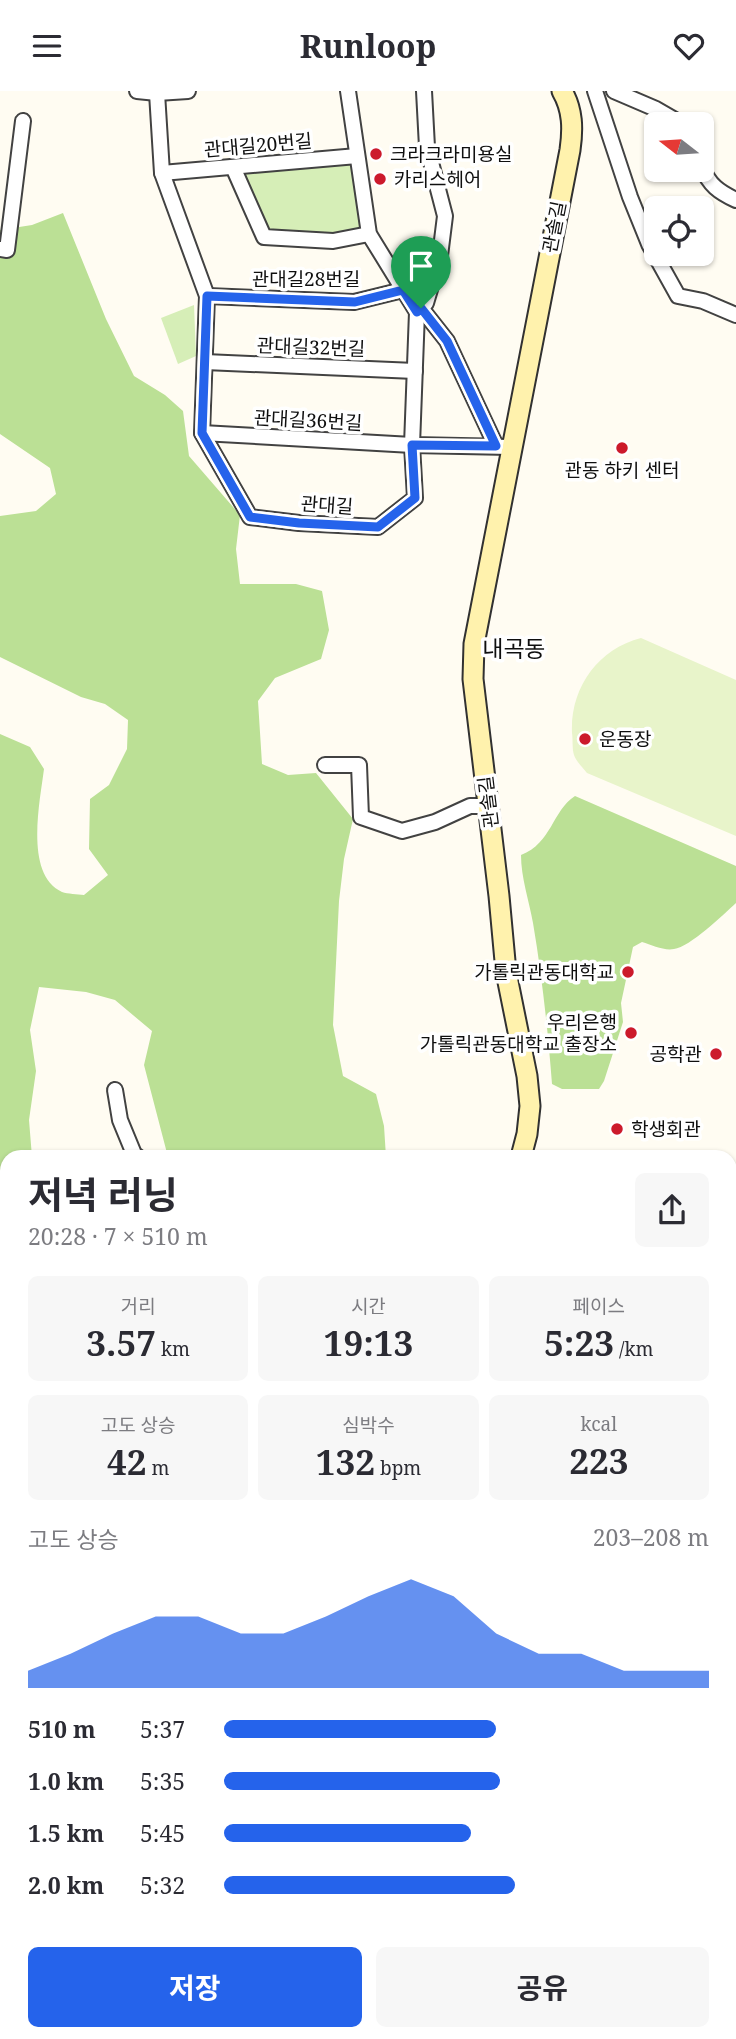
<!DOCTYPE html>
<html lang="ko">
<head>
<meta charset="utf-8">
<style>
	:root { --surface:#fff; --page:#f7f7f7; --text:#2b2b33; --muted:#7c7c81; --accent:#2563eb }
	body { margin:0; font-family:"Noto Serif","Noto Sans KR",serif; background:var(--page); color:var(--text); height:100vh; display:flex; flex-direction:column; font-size:26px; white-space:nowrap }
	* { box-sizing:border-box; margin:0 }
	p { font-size:23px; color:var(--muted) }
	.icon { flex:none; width:38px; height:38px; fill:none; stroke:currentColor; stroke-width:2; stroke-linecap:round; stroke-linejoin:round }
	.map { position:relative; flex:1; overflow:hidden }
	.side { position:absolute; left:0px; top:1059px; width:737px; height:891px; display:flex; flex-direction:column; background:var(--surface); border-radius:21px 21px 0 0; box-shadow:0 2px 5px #0004 }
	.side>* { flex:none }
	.needle { width:46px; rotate:287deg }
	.fabs { position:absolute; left:644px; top:21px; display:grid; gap:14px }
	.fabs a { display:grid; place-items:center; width:70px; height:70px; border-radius:10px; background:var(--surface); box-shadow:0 2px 5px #0004; font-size:35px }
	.pin { position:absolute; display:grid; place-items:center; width:60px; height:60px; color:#fff; margin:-72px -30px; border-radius:50% 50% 50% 0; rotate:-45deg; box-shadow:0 0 7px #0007 }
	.pin .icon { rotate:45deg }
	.round { display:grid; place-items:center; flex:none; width:74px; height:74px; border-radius:10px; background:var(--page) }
	.headline { display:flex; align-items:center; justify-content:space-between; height:119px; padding:0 28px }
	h1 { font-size:38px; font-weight:700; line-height:52px }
	.metrics { display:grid; grid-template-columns:repeat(3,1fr); gap:10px; height:119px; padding:7px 28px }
	.metrics div { display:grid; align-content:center; border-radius:10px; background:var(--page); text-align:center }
	.metrics b { font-size:35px; font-weight:700 }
	.metrics small { font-size:19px; font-weight:400 }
	.metrics p { font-size:19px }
	.chart { height:196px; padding:14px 28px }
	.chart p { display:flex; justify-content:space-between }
	.chart svg { width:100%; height:126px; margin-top:7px; fill:var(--accent); opacity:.7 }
	.action { display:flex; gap:14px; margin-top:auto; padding:14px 28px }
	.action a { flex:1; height:80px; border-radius:10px; background:var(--accent); color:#fff; font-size:28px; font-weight:700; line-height:80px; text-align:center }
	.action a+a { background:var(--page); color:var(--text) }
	ul { padding:0 28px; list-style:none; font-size:23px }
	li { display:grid; grid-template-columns:112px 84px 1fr; align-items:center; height:52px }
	li i { height:18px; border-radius:9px; background:var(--accent) }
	header { display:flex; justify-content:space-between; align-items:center; height:91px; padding:0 28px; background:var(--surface); font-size:32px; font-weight:700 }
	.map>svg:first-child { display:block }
	.industrial { fill:#ede3ee }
	.green { fill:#d6eeb7 }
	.forest { fill:#bbe095 }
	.pitch { fill:#e8f4ca }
	.plaza { fill:#f1ebdf }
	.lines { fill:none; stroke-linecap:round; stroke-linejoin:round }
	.street-casing { stroke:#424242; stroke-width:18 }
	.secondary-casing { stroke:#313131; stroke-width:23 }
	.street { stroke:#fff; stroke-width:14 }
	.secondary { stroke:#fff2ad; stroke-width:19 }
	.route-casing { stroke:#fff; stroke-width:14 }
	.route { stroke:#2563eb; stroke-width:9 }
	.poi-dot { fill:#cc1a2c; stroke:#fff; stroke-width:2.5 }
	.labels { text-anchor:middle; stroke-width:7; stroke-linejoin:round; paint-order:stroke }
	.street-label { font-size:19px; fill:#0f0f0f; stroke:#fff }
	.poi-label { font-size:19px; fill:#0f0f0f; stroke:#fff; text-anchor:start }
	.quarter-label { font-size:23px; fill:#0f0f0f; stroke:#fff }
</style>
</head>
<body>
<header><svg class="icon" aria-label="menu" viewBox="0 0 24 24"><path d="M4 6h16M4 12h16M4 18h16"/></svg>Runloop<svg class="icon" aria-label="heart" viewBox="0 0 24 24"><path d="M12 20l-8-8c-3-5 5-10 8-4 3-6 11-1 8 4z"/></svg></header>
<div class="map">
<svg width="736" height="1948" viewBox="0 0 736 1948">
	<rect width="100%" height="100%" fill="#fffcf2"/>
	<polygon class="industrial" points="0,1353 7,1355 7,1399 0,1400"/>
	<g class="green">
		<polygon points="357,65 369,143 264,146 233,76"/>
		<polygon points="194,214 196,265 178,273 161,227"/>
	</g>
	<g class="forest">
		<path d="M 63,122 L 106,228 L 134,285 L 165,304 L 183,320 L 189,365 L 240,424 L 236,458 L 240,493 L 296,493 L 322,500 L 329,539 L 321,568 L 275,587 L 258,610 L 262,673 L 288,684 L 316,682 L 353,728 L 344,768 L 339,810 L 333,934 L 343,985 L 376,1003 L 384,1035 L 386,1066 L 168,1066 L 144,974 L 152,940 L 115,909 L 86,901 L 39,896 L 30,939 L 36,980 L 29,1029 L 32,1066 L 7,1066 L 7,1110 L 0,1114 L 0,643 L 30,656 L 44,678 C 40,710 24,784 62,801 C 68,803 77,803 84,804 L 108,784 L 89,758 L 90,708 L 109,694 L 127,658 L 128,629 L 105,613 L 81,606 L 0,566 L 0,425 L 36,420 L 56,403 L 50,377 L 0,343 L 0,139 L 32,134 Z"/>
		<path d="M 575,705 L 736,775 L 736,812 C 723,824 690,856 674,858 C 664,860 652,854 642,851 L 633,856 L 621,912 L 623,931 L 604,990 L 599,998 L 562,998 L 552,993 C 548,940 542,885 533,832 C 529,809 521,787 521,764 C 552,752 552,720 575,705 Z"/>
		<polygon points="7,1202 7,1283 0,1284 0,1204"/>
		<polygon points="730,1599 736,1599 736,1948 309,1948 311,1942 730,1942"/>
	</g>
	<path class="pitch" d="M 641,547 L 736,589 L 736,745 L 587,682 C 583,677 576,670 574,664 C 572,658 573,648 572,642 C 570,597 598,558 641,547 Z"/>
	<polygon class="plaza" points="730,1196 736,1200 736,1239 730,1238"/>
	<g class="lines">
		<defs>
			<g id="street">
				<polyline points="137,0 157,2 188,0"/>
				<polyline points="595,0 630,106 649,153 678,205 703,210 736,224"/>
				<polyline points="614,0 656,18 682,33"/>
				<polyline points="157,2 162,82 207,205 202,342 250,426 299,432 378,436 415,407 412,354 417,221 369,143 348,0"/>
				<polyline points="233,76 264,146 333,150 369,143"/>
				<path d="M 702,76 C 709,94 719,101 736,109"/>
				<polyline points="162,82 357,65"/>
				<polyline points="0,158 7,159 23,30"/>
				<polyline points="207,205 354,211 403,199"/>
				<polyline points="421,217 447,250 496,355"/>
				<polyline points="417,221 426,212 440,165 445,125 427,56 424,0"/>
				<polyline points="205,271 415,280"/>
				<polyline points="202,342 412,354 511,356"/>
				<polyline points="325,674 359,674 361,726 402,740 435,731 470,715 488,715"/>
				<polyline points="115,999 120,1029 134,1063 138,1066"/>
				<polyline points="0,1228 7,1225"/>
				<polyline points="0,1345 7,1346"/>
				<polyline points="0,1810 7,1819"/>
				<polyline points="0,1904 7,1902"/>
				<polyline points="116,1942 122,1948"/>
				<polyline points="278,1942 278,1948"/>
			</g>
			<g id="secondary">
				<path d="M 521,1066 L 527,1043 L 530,1015 L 527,985 L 506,881 L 499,805 L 473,588 L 474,553 L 570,59 C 573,38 573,19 562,0"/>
				<polyline points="0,1426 7,1425"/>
			</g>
		</defs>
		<use href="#street" class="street-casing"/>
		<use href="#secondary" class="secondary-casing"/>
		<use href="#street" class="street"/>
		<use href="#secondary" class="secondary"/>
	</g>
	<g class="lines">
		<defs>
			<polygon id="route" points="403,199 417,221 421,217 447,250 496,355 412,354 415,407 378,436 299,432 250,426 202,342 207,205 355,211"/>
		</defs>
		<use href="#route" class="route-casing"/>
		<use href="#route" class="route"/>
	</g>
	<g class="poi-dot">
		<circle cx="376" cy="63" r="7"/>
		<circle cx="380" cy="88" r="7"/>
		<circle cx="622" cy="357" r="7"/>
		<circle cx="585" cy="648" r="7"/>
		<circle cx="628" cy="881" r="7"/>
		<circle cx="631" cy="942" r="7"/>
		<circle cx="716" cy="963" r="7"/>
		<circle cx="617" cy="1038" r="7"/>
	</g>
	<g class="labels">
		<g class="street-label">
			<text transform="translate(258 54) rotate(-5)" y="7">관대길20번길</text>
			<text transform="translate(554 136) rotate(-79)" y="7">관솔길</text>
			<text x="306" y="195">관대길28번길</text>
			<text transform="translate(311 256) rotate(2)" y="7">관대길32번길</text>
			<text transform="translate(308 329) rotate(3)" y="7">관대길36번길</text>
			<text transform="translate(327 414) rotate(4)" y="7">관대길</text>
			<text transform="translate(488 711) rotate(-97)" y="7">관솔길</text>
		</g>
		<g class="poi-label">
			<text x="390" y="70">크라크라미용실</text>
			<text x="394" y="95">카리스헤어</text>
			<text x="622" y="386" text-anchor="middle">관동 하키 센터</text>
			<text x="599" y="655">운동장</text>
			<text x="614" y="888" text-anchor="end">가톨릭관동대학교</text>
			<text x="617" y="938" text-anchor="end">우리은행<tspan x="617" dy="22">가톨릭관동대학교 출장소</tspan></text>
			<text x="702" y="970" text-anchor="end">공학관</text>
			<text x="631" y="1045">학생회관</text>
		</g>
		<g class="quarter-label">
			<text x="514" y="566">내곡동</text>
		</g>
	</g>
</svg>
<div class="fabs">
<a><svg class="needle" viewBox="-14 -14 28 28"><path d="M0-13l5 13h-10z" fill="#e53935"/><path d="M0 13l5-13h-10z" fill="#7c7c81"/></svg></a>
<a><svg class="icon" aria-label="locate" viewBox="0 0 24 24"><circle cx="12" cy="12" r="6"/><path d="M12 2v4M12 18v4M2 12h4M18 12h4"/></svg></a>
</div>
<div class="pin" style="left:421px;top:217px;background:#1e9e55"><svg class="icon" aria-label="arrive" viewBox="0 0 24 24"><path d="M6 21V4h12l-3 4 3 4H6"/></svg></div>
<section class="side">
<div class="headline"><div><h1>저녁 러닝</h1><p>20:28 · 7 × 510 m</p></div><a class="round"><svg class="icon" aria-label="share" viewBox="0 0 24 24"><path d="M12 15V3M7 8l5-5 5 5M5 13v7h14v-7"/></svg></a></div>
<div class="metrics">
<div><p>거리</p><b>3.57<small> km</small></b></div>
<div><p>시간</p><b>19:13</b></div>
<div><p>페이스</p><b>5:23<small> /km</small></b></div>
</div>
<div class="metrics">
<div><p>고도 상승</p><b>42<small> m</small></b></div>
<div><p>심박수</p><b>132<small> bpm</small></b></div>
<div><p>kcal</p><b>223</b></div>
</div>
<div class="chart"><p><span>고도 상승</span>203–208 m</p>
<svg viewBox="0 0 160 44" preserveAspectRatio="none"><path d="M0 44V38L10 32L20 25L30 19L40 19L50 25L60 25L70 19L80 12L90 6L100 12L110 25L120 32L130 32L140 38L150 38L160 38V44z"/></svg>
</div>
<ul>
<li><b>510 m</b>5:37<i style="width:56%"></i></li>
<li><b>1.0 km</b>5:35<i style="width:57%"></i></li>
<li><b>1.5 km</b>5:45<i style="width:51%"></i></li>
<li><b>2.0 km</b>5:32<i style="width:60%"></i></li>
</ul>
<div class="action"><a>저장</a><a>공유</a></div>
</section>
</div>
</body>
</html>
